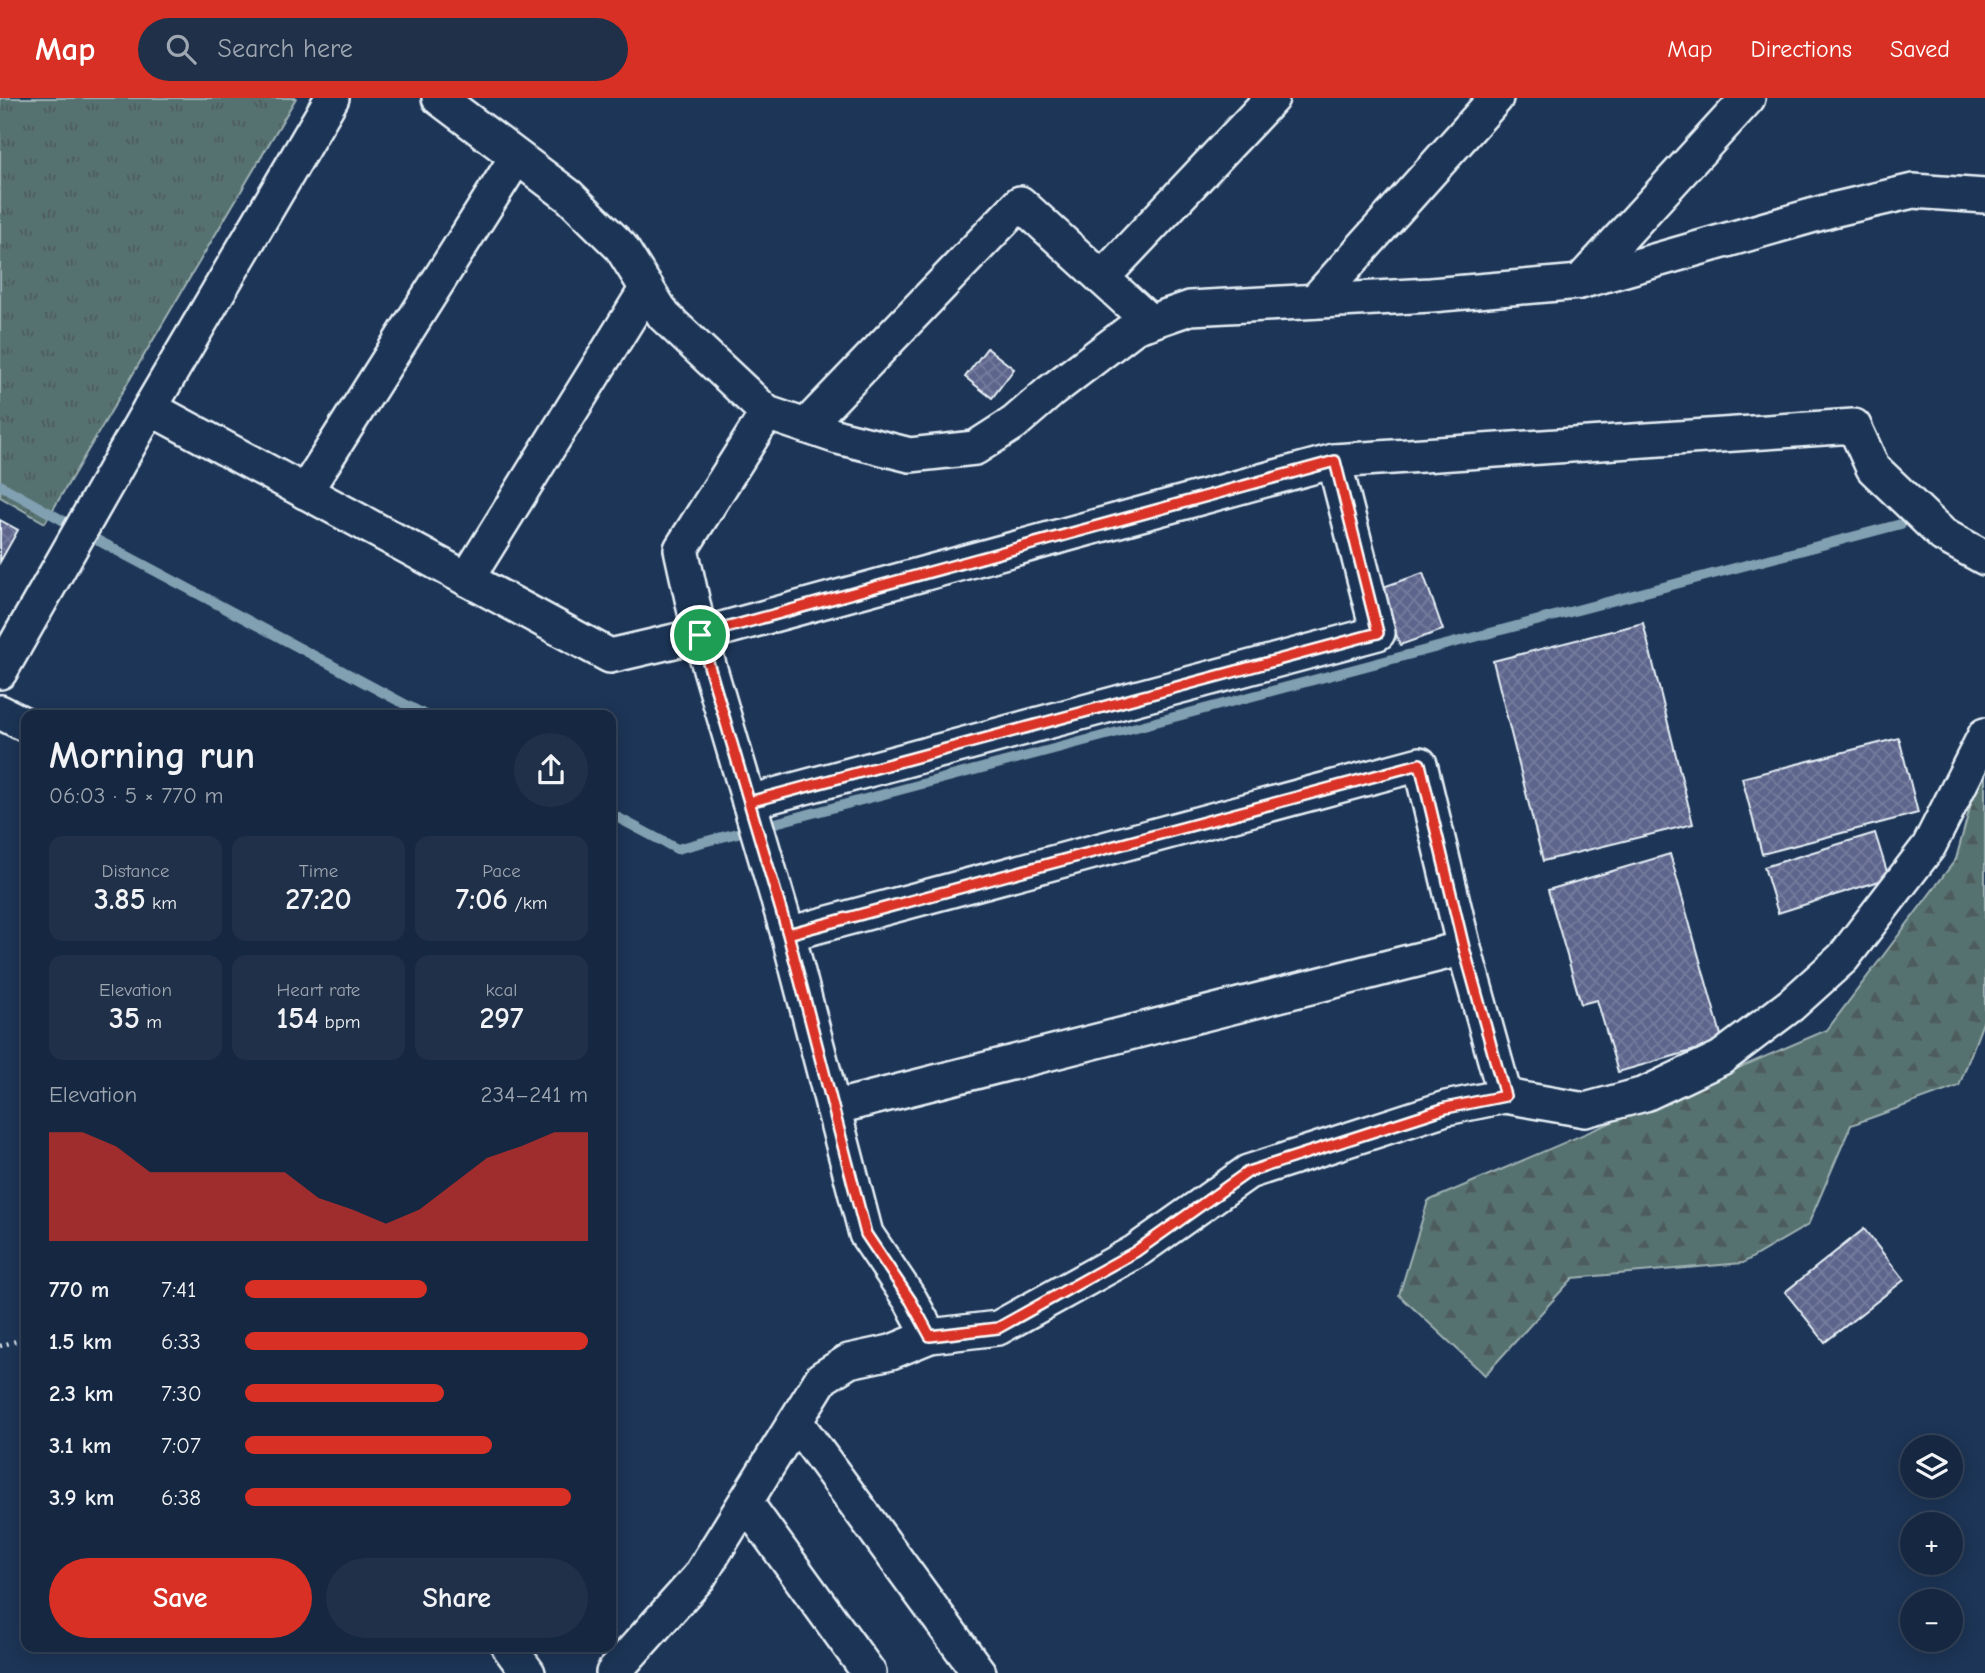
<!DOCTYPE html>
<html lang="en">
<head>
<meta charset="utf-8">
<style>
	:root { --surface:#162841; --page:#1f3048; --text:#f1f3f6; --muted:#9ea6b1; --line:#35445a; --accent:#d93025 }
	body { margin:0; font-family:"Comic Neue",sans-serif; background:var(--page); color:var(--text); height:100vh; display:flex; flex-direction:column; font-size:26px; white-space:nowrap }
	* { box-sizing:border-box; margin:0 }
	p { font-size:23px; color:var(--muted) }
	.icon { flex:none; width:38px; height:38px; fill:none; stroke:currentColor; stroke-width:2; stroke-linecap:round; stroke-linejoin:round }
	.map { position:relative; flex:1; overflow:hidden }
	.sheet { position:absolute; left:21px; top:612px; width:595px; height:942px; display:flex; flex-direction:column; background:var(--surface); border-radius:14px; box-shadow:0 4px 18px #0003,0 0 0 2px var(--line) }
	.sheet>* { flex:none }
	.fabs { position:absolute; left:1900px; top:1337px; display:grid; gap:14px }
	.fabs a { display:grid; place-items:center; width:63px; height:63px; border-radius:50%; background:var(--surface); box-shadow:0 4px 18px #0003,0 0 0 2px var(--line); font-size:35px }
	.pin { position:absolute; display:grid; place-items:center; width:60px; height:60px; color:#fff; margin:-30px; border:4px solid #fff; border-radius:50%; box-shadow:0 2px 7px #0007 }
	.round { display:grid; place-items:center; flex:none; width:74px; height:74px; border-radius:37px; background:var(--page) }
	.head { display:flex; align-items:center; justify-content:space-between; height:119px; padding:0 28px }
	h1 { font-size:38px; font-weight:800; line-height:52px }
	.stats { display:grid; grid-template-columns:repeat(3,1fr); gap:10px; height:119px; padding:7px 28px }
	.stats div { display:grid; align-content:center; border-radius:14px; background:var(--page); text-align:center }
	.stats b { font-size:30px; font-weight:800 }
	.stats small { font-size:19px; font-weight:400 }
	.stats p { font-size:19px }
	.chart { height:196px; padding:14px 28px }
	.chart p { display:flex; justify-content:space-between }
	.chart svg { width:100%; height:126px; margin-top:7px; fill:var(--accent); opacity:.7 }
	.primary-button { display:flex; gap:14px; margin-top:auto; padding:14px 28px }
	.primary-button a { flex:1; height:80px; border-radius:42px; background:var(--accent); color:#fff; font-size:28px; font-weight:800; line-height:80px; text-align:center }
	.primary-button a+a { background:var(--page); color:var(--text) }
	ul { padding:0 28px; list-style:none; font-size:23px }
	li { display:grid; grid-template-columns:112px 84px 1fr; align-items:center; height:52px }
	li i { height:18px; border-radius:9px; background:var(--accent) }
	header { display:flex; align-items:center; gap:42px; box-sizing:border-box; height:98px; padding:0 35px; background:var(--accent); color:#fff }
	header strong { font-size:33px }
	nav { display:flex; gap:38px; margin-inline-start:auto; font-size:24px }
	.search { width:490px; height:63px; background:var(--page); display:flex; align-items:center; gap:18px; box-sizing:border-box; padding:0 24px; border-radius:38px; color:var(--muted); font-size:26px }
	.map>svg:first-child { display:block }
	.forest { fill:url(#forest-firs); stroke:#9fb2b4; stroke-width:2 }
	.park { fill:url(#park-tufts); stroke:#9fb2b4; stroke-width:2 }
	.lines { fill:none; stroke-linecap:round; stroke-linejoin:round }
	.stream { stroke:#81a0b1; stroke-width:10 }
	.building { fill:url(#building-cross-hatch); stroke:#e8f1f8; stroke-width:2 }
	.minor-casing { stroke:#e8f1f8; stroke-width:38 }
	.path { stroke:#e8f1f8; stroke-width:4.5; stroke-dasharray:2 5; stroke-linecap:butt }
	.minor { stroke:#1d3557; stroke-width:33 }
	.route-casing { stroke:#fff; stroke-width:14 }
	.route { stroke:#d93025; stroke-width:9 }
</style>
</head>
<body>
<header>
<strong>Map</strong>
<div class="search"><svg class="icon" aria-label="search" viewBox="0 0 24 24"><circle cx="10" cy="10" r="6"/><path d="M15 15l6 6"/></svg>Search here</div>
<nav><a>Map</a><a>Directions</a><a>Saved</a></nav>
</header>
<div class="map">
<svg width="1985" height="1575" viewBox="0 0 1985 1575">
	<defs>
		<pattern id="forest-firs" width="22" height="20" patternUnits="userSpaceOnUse" patternTransform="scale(1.75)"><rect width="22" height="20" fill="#567270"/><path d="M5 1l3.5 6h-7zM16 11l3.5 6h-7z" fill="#4d5b5b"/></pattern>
		<pattern id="park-tufts" width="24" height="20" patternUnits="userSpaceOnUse" patternTransform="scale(1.75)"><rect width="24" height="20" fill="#567270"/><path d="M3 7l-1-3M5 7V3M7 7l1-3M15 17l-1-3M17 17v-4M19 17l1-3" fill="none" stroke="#4d5b5b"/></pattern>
		<pattern id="building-cross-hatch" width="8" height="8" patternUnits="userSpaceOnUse" patternTransform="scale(1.75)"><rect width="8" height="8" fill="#5d658c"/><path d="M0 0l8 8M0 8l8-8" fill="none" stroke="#747c9d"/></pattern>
	</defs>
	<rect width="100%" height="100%" fill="#1d3557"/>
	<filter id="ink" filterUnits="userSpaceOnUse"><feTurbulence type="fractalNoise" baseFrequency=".0143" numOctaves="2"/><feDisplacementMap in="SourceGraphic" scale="14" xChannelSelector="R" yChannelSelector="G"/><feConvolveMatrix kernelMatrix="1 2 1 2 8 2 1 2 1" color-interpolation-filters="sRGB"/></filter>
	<g filter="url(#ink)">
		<polygon class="forest" points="1985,654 1985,919 1959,988 1851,1027 1808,1127 1743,1165 1573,1180 1485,1277 1399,1197 1428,1103 1827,932 1956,761"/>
		<polygon class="park" points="0,0 296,0 45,425 0,399"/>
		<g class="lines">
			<g class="stream">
				<polyline points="0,387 101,444 427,618"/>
				<polyline points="611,716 677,751 1901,426"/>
			</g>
		</g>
		<g class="building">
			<polygon points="987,250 1014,271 992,300 965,279"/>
			<polygon points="0,422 18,432 0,464"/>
			<polygon points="1423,475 1443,532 1400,547 1380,490"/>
			<polygon points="1643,525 1693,726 1543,763 1493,563"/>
			<polygon points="1899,640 1918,715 1762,756 1742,680"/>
			<polygon points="1875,735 1889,780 1778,815 1764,769"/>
			<polygon points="1670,756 1723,944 1618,974 1597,902 1581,906 1548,792"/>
			<polygon points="1864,1131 1904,1182 1825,1244 1785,1194"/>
		</g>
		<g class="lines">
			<defs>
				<g id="minor">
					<polyline points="439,0 569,98 621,149 664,218 767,315 838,339 910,357 975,350 1014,325 1051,293 1135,229 1190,210 1431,197 1580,184 1832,112 1913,93 1985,98"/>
					<polyline points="1580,184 1748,0"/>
					<polyline points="1315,203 1496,0"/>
					<polyline points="1150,224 1102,180 1272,0"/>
					<polyline points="150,310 610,558 700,537 1334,363 1854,328 1873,370 1943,437 1985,460"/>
					<polyline points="767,315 681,451 700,537 788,836 866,1136 911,1203 930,1238"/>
					<polyline points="806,328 1020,105 1102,180"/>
					<polyline points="305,394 516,60"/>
					<polyline points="467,481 647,190"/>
					<polyline points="0,574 150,310 332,0"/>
					<polyline points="0,614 26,627"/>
					<polyline points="749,704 1378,535 1334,363"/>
					<polyline points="788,836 1420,666 1464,850 1505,998"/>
					<polyline points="833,1010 1464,850"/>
					<polyline points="796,1324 979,1575"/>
					<polyline points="746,1405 869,1575"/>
					<polyline points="509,1549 528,1575"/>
					<polyline points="613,1575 699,1479 822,1280 849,1263 891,1254 930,1238 998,1230 1135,1154 1248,1074 1446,1010 1505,998 1585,1012 1645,996 1721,960 1791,907 1843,860 1929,748 1985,637"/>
				</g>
			</defs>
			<use href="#minor" class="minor-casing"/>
			<polyline class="path" points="0,1248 26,1240"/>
			<use href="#minor" class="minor"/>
		</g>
	</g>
	<g class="lines" filter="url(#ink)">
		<defs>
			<polyline id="route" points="700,537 788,836 866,1136 911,1203 930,1238 998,1230 1135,1154 1248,1074 1446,1010 1505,998 1464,850 1420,666 788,836 749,704 1378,535 1335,363 700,537"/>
		</defs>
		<use href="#route" class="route-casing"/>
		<use href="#route" class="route"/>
	</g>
</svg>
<div class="fabs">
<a><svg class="icon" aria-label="layers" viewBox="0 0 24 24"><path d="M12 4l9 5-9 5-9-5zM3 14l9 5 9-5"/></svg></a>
<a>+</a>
<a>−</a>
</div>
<div class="pin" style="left:700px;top:537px;background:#1e9e55"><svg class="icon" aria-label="arrive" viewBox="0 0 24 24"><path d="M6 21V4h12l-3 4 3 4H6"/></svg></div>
<section class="sheet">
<div class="head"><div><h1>Morning run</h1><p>06:03 · 5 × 770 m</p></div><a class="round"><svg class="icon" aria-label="share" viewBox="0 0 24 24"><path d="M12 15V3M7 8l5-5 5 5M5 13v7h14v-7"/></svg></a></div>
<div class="stats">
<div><p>Distance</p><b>3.85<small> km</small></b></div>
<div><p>Time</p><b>27:20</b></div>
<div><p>Pace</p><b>7:06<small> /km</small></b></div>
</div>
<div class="stats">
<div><p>Elevation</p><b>35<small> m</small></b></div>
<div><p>Heart rate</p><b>154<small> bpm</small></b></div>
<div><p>kcal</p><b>297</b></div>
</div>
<div class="chart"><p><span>Elevation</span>234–241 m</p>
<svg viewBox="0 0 160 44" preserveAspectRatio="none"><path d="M0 44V6L10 6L20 11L30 20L40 20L50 20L60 20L70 20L80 29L90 33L100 38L110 33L120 24L130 15L140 11L150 6L160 6V44z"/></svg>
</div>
<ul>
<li><b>770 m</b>7:41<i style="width:53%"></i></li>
<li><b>1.5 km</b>6:33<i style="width:100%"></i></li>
<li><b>2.3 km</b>7:30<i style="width:58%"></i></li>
<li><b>3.1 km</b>7:07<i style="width:72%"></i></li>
<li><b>3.9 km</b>6:38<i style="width:95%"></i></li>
</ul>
<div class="primary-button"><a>Save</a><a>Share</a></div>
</section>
</div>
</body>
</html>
